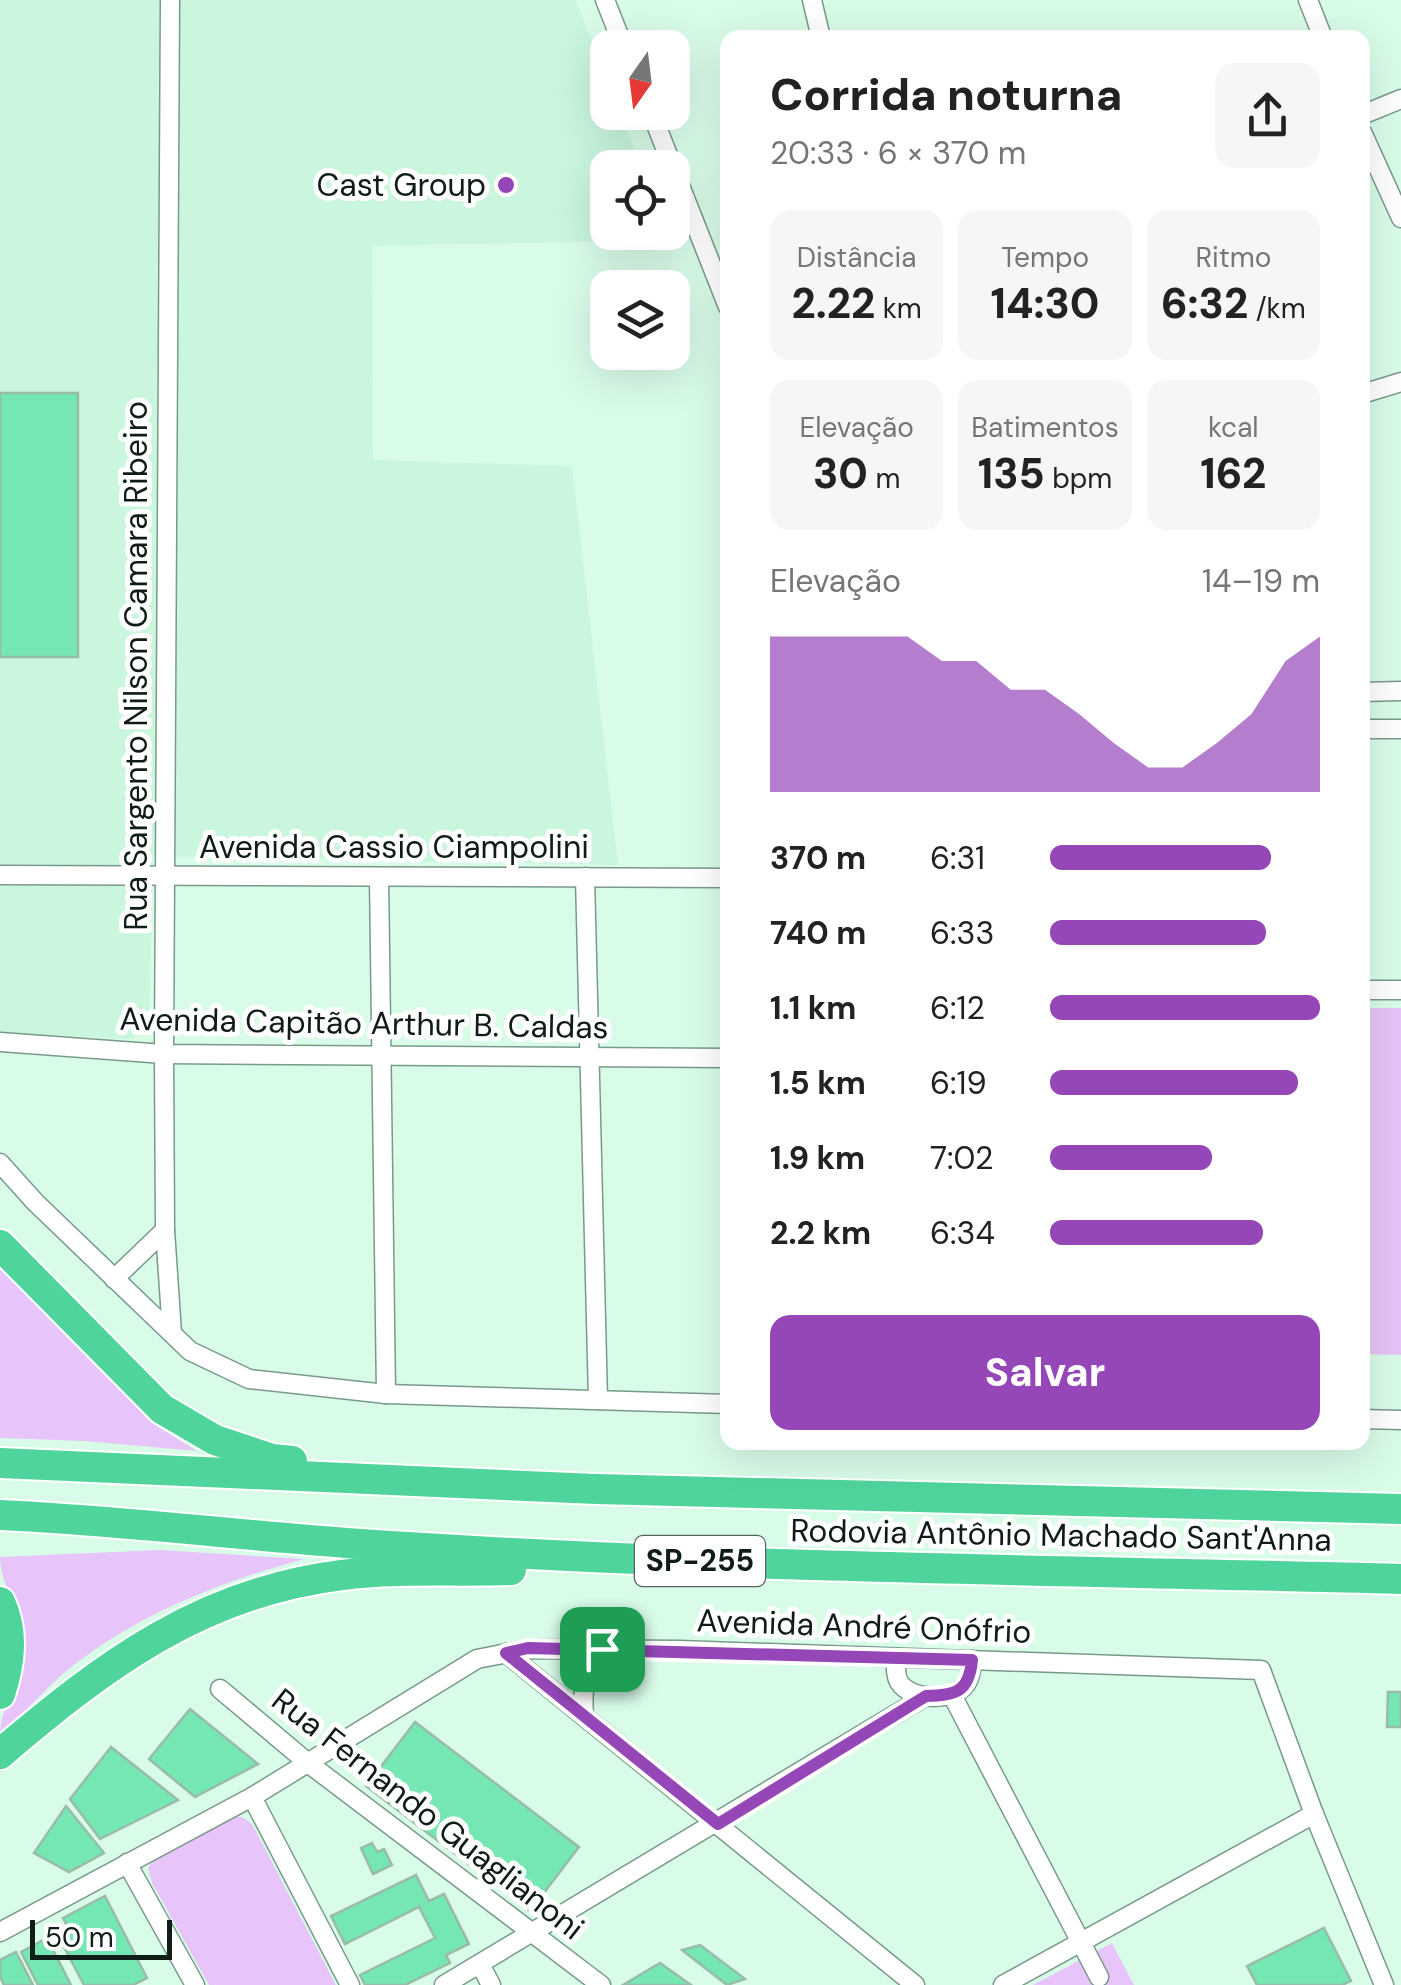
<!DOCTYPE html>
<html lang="pt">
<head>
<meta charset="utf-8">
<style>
	:root { --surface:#fff; --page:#f6f6f6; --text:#222; --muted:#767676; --accent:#9547b8 }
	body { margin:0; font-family:"DM Sans",sans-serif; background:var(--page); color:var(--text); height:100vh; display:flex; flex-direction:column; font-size:38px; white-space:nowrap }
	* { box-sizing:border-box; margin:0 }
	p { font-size:32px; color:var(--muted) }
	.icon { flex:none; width:55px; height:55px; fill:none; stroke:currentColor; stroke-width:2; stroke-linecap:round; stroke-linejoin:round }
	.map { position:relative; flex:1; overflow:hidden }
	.panel { position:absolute; left:720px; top:30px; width:650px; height:1420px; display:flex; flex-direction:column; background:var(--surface); border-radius:20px; box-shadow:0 10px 40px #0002 }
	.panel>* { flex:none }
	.needle { width:65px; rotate:194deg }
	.fabs { position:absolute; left:590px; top:30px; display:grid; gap:20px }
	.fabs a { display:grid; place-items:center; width:100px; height:100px; border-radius:20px; background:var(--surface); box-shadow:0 10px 40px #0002; font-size:50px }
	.scale { position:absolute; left:30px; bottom:25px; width:142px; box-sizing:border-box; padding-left:10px; border:5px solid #101d16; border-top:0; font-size:28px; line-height:35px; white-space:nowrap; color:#101d16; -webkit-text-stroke:8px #fff; paint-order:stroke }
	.pin { position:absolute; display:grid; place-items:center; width:85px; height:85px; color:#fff; margin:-42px; border-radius:20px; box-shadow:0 5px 15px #0006 }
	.round { display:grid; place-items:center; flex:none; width:105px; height:105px; border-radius:20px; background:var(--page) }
	.headline { display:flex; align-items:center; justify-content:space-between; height:170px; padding:0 50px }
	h1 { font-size:45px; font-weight:800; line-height:75px }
	.stats { display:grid; grid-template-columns:repeat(3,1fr); gap:15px; height:170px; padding:10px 50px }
	.stats div { display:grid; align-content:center; border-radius:20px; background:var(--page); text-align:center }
	.stats b { font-size:42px; font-weight:800 }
	.stats small { font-size:28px; font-weight:400 }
	.stats p { font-size:28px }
	.chart { height:280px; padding:20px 50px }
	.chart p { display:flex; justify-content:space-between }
	.chart svg { width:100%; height:180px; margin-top:10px; fill:var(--accent); opacity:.7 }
	.cta { display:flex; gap:20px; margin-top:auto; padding:20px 50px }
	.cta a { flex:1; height:115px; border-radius:20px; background:var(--accent); color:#fff; font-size:40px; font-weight:800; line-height:115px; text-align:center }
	ul { padding:0 50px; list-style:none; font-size:32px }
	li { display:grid; grid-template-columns:160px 120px 1fr; align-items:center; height:75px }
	li i { height:25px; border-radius:12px; background:var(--accent) }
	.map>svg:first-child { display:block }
	.built { fill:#caf6de }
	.green { fill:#e7c4f9 }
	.building { fill:#74e7b2; stroke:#99bba9; stroke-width:2.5 }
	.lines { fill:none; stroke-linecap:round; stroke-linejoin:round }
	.minor-casing { stroke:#799a89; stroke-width:21 }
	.motorway-casing { stroke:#fff; stroke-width:34 }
	.minor { stroke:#fff; stroke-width:18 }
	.motorway { stroke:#4fd59c; stroke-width:30 }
	.route-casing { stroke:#fff; stroke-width:20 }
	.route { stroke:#9547b8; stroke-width:12 }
	.poi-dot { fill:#9547b8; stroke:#fff; stroke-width:4 }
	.labels { text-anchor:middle; stroke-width:10; stroke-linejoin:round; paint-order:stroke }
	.shield { fill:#fff; stroke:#58615c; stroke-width:2.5 }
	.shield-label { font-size:30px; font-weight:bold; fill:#101d16 }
	.poi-label { font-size:32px; fill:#101d16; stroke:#fff; text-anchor:end }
	.street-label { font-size:32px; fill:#101d16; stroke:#fff }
</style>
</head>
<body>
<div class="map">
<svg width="1401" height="1985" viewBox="0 0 1401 1985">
	<rect width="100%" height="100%" fill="#d9fce9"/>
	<polygon class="built" points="0,0 576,0 607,80 608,112 620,113 642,167 608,168 608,232 668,233 671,240 372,246 373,460 572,466 618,865 153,856 149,1026 133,1039 0,1033"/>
	<g class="green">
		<polygon points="1362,1008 1401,1008 1401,1355 1363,1354"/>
		<polygon points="0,1261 152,1423 197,1451 84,1441 0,1438"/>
		<path d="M 160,1550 L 304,1559 C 223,1581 146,1611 79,1661 C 50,1682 26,1712 0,1736 C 0,1706 21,1679 23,1647 C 25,1616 0,1586 0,1557 Z"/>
		<polygon points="229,1817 242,1817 252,1824 336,1985 209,1985 152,1883 148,1867 158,1855"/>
		<polygon points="1112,1943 1134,1985 1033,1985"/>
	</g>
	<g class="building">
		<rect x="0" y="393" width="78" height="264"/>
		<polygon points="1388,1692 1401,1692 1401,1727 1387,1727"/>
		<polygon points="190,1709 258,1764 195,1797 149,1759"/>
		<polygon points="415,1722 579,1847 530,1911 366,1786"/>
		<polygon points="111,1747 178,1800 100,1839 70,1799"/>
		<polygon points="66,1806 104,1853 69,1872 34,1853"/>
		<polygon points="372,1843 377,1852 384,1849 392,1865 373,1874 361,1848"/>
		<polygon points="416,1875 429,1901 444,1894 469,1944 446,1955 450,1963 405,1985 365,1985 360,1975 435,1938 419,1907 345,1944 331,1916"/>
		<polygon points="105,1896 147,1978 133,1985 84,1985 56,1932 67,1926 63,1918"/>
		<polygon points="1324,1928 1351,1981 1342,1985 1257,1985 1247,1966"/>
		<polygon points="47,1938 71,1985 38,1985 21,1952"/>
		<polygon points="700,1945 745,1979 727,1985 682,1950"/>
		<polygon points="16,1952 33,1985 4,1985 0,1977 0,1960"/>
		<polygon points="660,1963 691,1985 623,1985"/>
	</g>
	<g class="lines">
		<defs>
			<g id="minor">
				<polyline points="170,0 164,1054 165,1230 172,1333"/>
				<polyline points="605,0 624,48"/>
				<polyline points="812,0 821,38"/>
				<polyline points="1308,0 1323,38"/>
				<polyline points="651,112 728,307"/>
				<polyline points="1362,115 1401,99"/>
				<polyline points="1362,132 1401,218"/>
				<polyline points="1362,394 1401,382"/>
				<polyline points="1362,692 1401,691"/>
				<polyline points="1362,729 1401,729"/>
				<polyline points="0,875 728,878"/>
				<polyline points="379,877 386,1394"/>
				<polyline points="585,877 598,1400"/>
				<polyline points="1362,990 1401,990"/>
				<polyline points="0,1042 164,1054 728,1058"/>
				<polyline points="0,1163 35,1202 190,1351 249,1379 386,1394 728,1404"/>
				<polyline points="114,1279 165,1230"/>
				<polyline points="1362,1419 1401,1420"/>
				<polyline points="506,1653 915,1985"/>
				<path d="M 896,1658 C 896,1666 895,1675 899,1682 C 911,1701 953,1702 966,1684 C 971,1677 971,1668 972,1660"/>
				<polyline points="220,1689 308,1763 601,1985"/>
				<polyline points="952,1695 1099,1977"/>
				<path d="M 584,1716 C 582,1688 584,1672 602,1649"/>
				<polyline points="252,1797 350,1985"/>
				<polyline points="127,1863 195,1985"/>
				<polyline points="0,1932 252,1797 477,1659 528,1649 680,1650 1261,1670 1314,1814 1384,1985"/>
				<polyline points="480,1964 491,1985"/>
				<polyline points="444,1985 926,1696"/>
				<polyline points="1003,1985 1314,1814"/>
			</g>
			<g id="motorway">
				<polyline points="0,1245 162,1409 215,1440 272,1459 292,1461"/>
				<polyline points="0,1463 596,1489 1401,1509"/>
				<path d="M 0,1515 C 131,1521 260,1538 391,1546 C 727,1568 1064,1570 1401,1579"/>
				<path d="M 0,1602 C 14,1632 10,1663 0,1694"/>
				<path d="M 0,1754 C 104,1665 202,1592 342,1575 C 398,1568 455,1572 511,1570"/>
			</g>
		</defs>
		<use href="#minor" class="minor-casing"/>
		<use href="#motorway" class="motorway-casing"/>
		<use href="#minor" class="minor"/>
		<use href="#motorway" class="motorway"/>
	</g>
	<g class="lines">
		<defs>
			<path id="route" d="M 528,1648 L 972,1660 C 969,1693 955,1695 926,1696 L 718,1824 L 506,1653 Z"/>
		</defs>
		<use href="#route" class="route-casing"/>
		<use href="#route" class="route"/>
	</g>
	<circle class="poi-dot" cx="506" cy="185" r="10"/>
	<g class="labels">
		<rect class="shield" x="635" y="1536" width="130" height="50" rx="8"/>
		<g class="shield-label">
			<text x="700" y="1571">SP-255</text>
		</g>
		<g class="poi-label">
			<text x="486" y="196">Cast Group</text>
		</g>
		<g class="street-label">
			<text transform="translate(136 666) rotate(-90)" y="11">Rua Sargento Nilson Camara Ribeiro</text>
			<text x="394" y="858">Avenida Cassio Ciampolini</text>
			<text transform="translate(364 1023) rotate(1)" y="11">Avenida Capitão Arthur B. Caldas</text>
			<text transform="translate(1061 1535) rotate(1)" y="11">Rodovia Antônio Machado Sant'Anna</text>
			<text transform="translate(864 1626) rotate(2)" y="11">Avenida André Onófrio</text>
			<text transform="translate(428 1814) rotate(38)" y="11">Rua Fernando Guaglianoni</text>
		</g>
	</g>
</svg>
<div class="fabs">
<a><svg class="needle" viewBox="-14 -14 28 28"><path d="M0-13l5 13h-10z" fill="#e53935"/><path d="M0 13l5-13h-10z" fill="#767676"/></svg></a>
<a><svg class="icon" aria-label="locate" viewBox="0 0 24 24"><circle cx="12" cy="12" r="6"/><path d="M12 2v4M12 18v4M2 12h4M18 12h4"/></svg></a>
<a><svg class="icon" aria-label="layers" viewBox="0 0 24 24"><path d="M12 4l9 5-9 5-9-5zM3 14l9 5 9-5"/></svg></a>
</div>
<div class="scale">50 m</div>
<div class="pin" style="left:602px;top:1649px;background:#1e9e55"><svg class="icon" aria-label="arrive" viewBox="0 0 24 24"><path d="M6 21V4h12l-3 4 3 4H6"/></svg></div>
<section class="panel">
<div class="headline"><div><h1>Corrida noturna</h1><p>20:33 · 6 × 370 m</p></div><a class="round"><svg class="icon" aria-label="share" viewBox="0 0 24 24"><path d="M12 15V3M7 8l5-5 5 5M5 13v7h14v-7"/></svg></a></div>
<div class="stats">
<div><p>Distância</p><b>2.22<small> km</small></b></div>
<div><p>Tempo</p><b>14:30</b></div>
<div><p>Ritmo</p><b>6:32<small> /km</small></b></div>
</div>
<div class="stats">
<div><p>Elevação</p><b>30<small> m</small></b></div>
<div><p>Batimentos</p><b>135<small> bpm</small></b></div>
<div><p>kcal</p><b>162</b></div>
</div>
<div class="chart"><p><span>Elevação</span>14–19 m</p>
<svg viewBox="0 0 160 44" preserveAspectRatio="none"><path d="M0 44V6L10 6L20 6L30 6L40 6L50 12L60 12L70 19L80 19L90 25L100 32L110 38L120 38L130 32L140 25L150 12L160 6V44z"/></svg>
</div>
<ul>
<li><b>370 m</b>6:31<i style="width:82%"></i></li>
<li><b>740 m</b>6:33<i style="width:80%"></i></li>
<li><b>1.1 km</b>6:12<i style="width:100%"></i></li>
<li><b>1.5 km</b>6:19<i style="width:92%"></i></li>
<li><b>1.9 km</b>7:02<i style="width:60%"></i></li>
<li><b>2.2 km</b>6:34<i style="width:79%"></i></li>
</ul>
<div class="cta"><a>Salvar</a></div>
</section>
</div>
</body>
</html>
